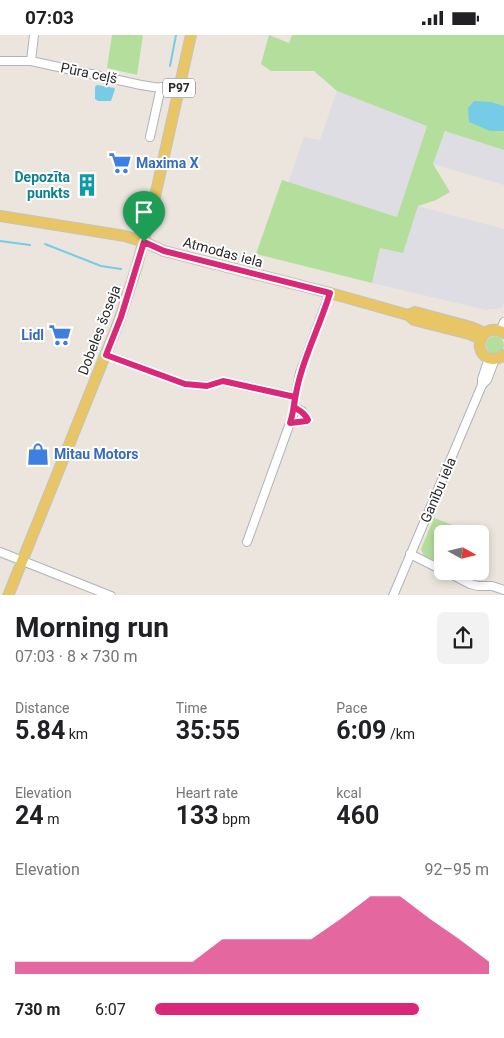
<!DOCTYPE html>
<html lang="en">
<head>
<meta charset="utf-8">
<style>
	:root { --surface:#fff; --page:#f2f2f2; --text:#202124; --muted:#757577; --accent:#db2777 }
	body { margin:0; font-family:Roboto,sans-serif; background:var(--page); color:var(--text); height:100vh; display:flex; flex-direction:column; font-size:19px; white-space:nowrap }
	* { box-sizing:border-box; margin:0 }
	p { font-size:16px; color:var(--muted) }
	.icon { flex:none; width:28px; height:28px; fill:none; stroke:currentColor; stroke-width:2; stroke-linecap:round; stroke-linejoin:round }
	.map { position:relative; height:560px; overflow:hidden }
	.sheet { display:flex; flex-direction:column; background:var(--surface); flex:1 }
	.sheet>* { flex:none }
	.needle { width:32px; rotate:98deg }
	.buttons { position:absolute; left:434px; top:490px; display:grid; gap:10px }
	.buttons a { display:grid; place-items:center; width:55px; height:55px; border-radius:8px; background:var(--surface); box-shadow:0 2px 8px #0003; font-size:25px }
	.pin { position:absolute; display:grid; place-items:center; width:42px; height:42px; color:#fff; margin:-51px -21px; border-radius:50% 50% 50% 0; rotate:-45deg; box-shadow:0 0 5px #0007 }
	.pin .icon { rotate:45deg }
	.round { display:grid; place-items:center; flex:none; width:52px; height:52px; border-radius:8px; background:var(--page) }
	.head { display:flex; align-items:center; justify-content:space-between; height:85px; padding:0 15px }
	h1 { font-size:28px; font-weight:700; line-height:38px }
	.figures { display:grid; grid-template-columns:repeat(3,1fr); gap:8px; height:85px; padding:5px 15px }
	.figures div { display:grid; align-content:center }
	.figures b { font-size:25px; font-weight:700 }
	.figures small { font-size:14px; font-weight:400 }
	.figures p { font-size:14px }
	.chart { height:140px; padding:10px 15px }
	.chart p { display:flex; justify-content:space-between }
	.chart svg { width:100%; height:90px; margin-top:5px; fill:var(--accent); opacity:.7 }
	ul { padding:0 15px; list-style:none; font-size:16px }
	li { display:grid; grid-template-columns:80px 60px 1fr; align-items:center; height:38px }
	li i { height:12px; border-radius:6px; background:var(--accent) }
	.status { display:flex; justify-content:space-between; align-items:center; height:35px; padding:0 25px; background:var(--surface); direction:ltr }
	.status svg { height:14px; fill:currentColor }
	.map>svg:first-child { display:block }
	.industrial { fill:#dfdde4 }
	.green { fill:#b4de9c }
	.water { fill:#76cce7 }
	.lines { fill:none; stroke-linecap:round; stroke-linejoin:round }
	.stream { stroke:#76cce7; stroke-width:2 }
	.minor-casing { stroke:#b0b3bd; stroke-width:10 }
	.major-casing { stroke:#c3c3c3; stroke-width:12 }
	.minor { stroke:#fff; stroke-width:8 }
	.major { stroke:#e8c665; stroke-width:10 }
	.route-casing { stroke:#fff; stroke-width:10 }
	.route { stroke:#db2777; stroke-width:6 }
	.labels { text-anchor:middle; stroke-width:4; stroke-linejoin:round; paint-order:stroke }
	.shield { fill:#fff; stroke:#6a6a6a; stroke-width:1 }
	.shield-label { font-size:12px; font-weight:bold; fill:#2a2a2a }
	.street-label { font-size:14px; fill:#2a2a2a; stroke:#fff }
	.shop-label { font-size:14px; font-weight:bold; fill:#366cbe; stroke:#fff; text-anchor:start }
	.culture-label { font-size:14px; font-weight:bold; fill:#0d838f; stroke:#fff; text-anchor:end }
</style>
</head>
<body>
<div class="status"><b>07:03</b><svg viewBox="0 0 49 12"><path d="M0 12V9h3v3zM5 12V6h3v6zM10 12V3h3v9zM15 12V0h3v12zM26 1h20v11H26zM47 4h2v5h-2z"/></svg></div>
<div class="map">
<svg width="504" height="561" viewBox="0 0 504 561">
	<rect width="100%" height="100%" fill="#ebe5dd"/>
	<g class="industrial">
		<polygon points="337,56 427,90 398,182 288,148 304,102 320,105"/>
		<polygon points="446,96 504,115 504,150 433,129"/>
		<polygon points="418,171 504,194 504,268 502,273 486,275 372,248 380,213 403,217"/>
	</g>
	<g class="green">
		<polygon points="112,0 143,0 137,40 107,33"/>
		<polygon points="269,0 289,8 292,0 504,0 504,71 492,67 490,96 504,96 504,115 445,96 433,129 450,157 436,165 418,171 403,218 380,213 372,248 256,219 282,145 397,182 427,91 337,56 314,36 271,36 261,29"/>
		<circle cx="495" cy="310" r="9"/>
		<polygon points="434,483 478,499 442,499 442,529 424,521 421,514"/>
	</g>
	<g class="water">
		<polygon points="97,50 114,53 115,54 111,66 98,66 95,64 95,52"/>
		<polygon points="474,66 492,67 504,71 504,96 490,96 469,87 468,73"/>
	</g>
	<g class="lines">
		<g class="stream">
			<polyline points="170,31 176,0"/>
			<polyline points="0,206 30,210"/>
			<polyline points="45,209 101,231 121,234"/>
		</g>
		<defs>
			<g id="minor">
				<polyline points="0,26 31,26 141,50 179,56"/>
				<polyline points="31,26 34,0"/>
				<polyline points="150,102 161,52"/>
				<polyline points="500,296 504,287"/>
				<polyline points="106,320 185,349 207,351 223,346 295,362"/>
				<polyline points="482,350 487,345 495,324"/>
				<polyline points="290,388 307,386 308,385 302,376 294,372"/>
				<polyline points="247,507 294,377 295,362 300,338 330,258"/>
				<polyline points="0,517 111,561"/>
				<polyline points="410,519 442,535"/>
				<polyline points="445,536 470,549 478,551 492,551 504,555"/>
				<polyline points="393,561 474,369 482,350 482,344 489,323"/>
			</g>
			<g id="major">
				<polyline points="0,181 125,201 144,207 164,216 330,258 408,280 414,285 469,299 481,304"/>
				<polyline points="408,280 415,277 471,292 485,298"/>
				<path d="M 504,298 C 484,285 470,314 488,323 C 494,325 499,324 504,320"/>
				<polyline points="8,561 119,286 136,234 152,175 191,0"/>
			</g>
		</defs>
		<use href="#minor" class="minor-casing"/>
		<use href="#major" class="major-casing"/>
		<use href="#minor" class="minor"/>
		<use href="#major" class="major"/>
	</g>
	<g class="lines">
		<defs>
			<path id="route" d="M 144,207 L 164,216 L 330,258 C 318,297 298,332 294,372 C 300,376 305,378 308,385 L 307,386 L 290,388 C 293,379 294,371 295,362 L 223,346 L 207,351 L 185,349 L 106,320 L 121,282 L 144,207"/>
		</defs>
		<use href="#route" class="route-casing"/>
		<use href="#route" class="route"/>
	</g>
	<defs>
		<symbol id="supermarket-bare" viewBox="-9 -9 18 18"><path d="M-6-5.5h2.5l.6 2H6L4.5 2H-2.5L-4.4-4H-6ZM-1.5 3.2a1.3 1.3 0 1 0 .1 0ZM3 3.2a1.3 1.3 0 1 0 .1 0Z" fill="#3f7fe0" stroke="#fff" stroke-width="2.5" paint-order="stroke"/></symbol>
		<symbol id="building-bare" viewBox="-9 -9 18 18"><path d="M-4-6H4V6H1V3H-1V6H-4ZM-2.5-4.3h1.7v1.8h-1.7ZM.8-4.3h1.7v1.8H.8ZM-2.5-1h1.7V.8h-1.7ZM.8-1h1.7V.8H.8Z" fill="#0f9aa8" stroke="#fff" stroke-width="2.5" paint-order="stroke"/></symbol>
		<symbol id="shop-bare" viewBox="-9 -9 18 18"><path d="M-5-2.5h2.3a2.7 3.5 0 0 1 5.4 0H5L5.5 6h-11ZM-1.5-2.5h3a1.5 2.3 0 0 0-3 0Z" fill="#3f7fe0" stroke="#fff" stroke-width="2.5" paint-order="stroke"/></symbol>
	</defs>
	<g fill-rule="evenodd">
		<use href="#supermarket-bare" x="104" y="112" width="32" height="32"/>
		<use href="#building-bare" x="71" y="134" width="32" height="32"/>
		<use href="#supermarket-bare" x="44" y="284" width="32" height="32"/>
		<use href="#shop-bare" x="22" y="403" width="32" height="32"/>
	</g>
	<g class="labels">
		<rect class="shield" x="163" y="43.5" width="32" height="19" rx="4"/>
		<g class="shield-label">
			<text x="179" y="57">P97</text>
		</g>
		<g class="street-label">
			<text transform="translate(89 38) rotate(12)" y="5">Pūra ceļš</text>
			<text transform="translate(223 217) rotate(15)" y="5">Atmodas iela</text>
			<text transform="translate(99 295) rotate(-69)" y="5">Dobeles šoseja</text>
			<text transform="translate(438 455) rotate(-67)" y="5">Ganību iela</text>
		</g>
		<g class="shop-label">
			<text x="136" y="133">Maxima X</text>
			<text x="44" y="305" text-anchor="end">Lidl</text>
			<text x="54" y="424">Mitau Motors</text>
		</g>
		<g class="culture-label">
			<text x="70" y="147">Depozīta<tspan x="70" dy="16">punkts</tspan></text>
		</g>
	</g>
</svg>
<div class="buttons">
<a><svg class="needle" viewBox="-14 -14 28 28"><path d="M0-13l5 13h-10z" fill="#e53935"/><path d="M0 13l5-13h-10z" fill="#757577"/></svg></a>
</div>
<div class="pin" style="left:144px;top:207px;background:#1e9e55"><svg class="icon" aria-label="arrive" viewBox="0 0 24 24"><path d="M6 21V4h12l-3 4 3 4H6"/></svg></div>
</div>
<section class="sheet">
<div class="head"><div><h1>Morning run</h1><p>07:03 · 8 × 730 m</p></div><a class="round"><svg class="icon" aria-label="share" viewBox="0 0 24 24"><path d="M12 15V3M7 8l5-5 5 5M5 13v7h14v-7"/></svg></a></div>
<div class="figures">
<div><p>Distance</p><b>5.84<small> km</small></b></div>
<div><p>Time</p><b>35:55</b></div>
<div><p>Pace</p><b>6:09<small> /km</small></b></div>
</div>
<div class="figures">
<div><p>Elevation</p><b>24<small> m</small></b></div>
<div><p>Heart rate</p><b>133<small> bpm</small></b></div>
<div><p>kcal</p><b>460</b></div>
</div>
<div class="chart"><p><span>Elevation</span>92–95 m</p>
<svg viewBox="0 0 160 44" preserveAspectRatio="none"><path d="M0 44V38L10 38L20 38L30 38L40 38L50 38L60 38L70 27L80 27L90 27L100 27L110 17L120 6L130 6L140 17L150 27L160 38V44z"/></svg>
</div>
<ul>
<li><b>730 m</b>6:07<i style="width:79%"></i></li>
</ul>
</section>
</body>
</html>
